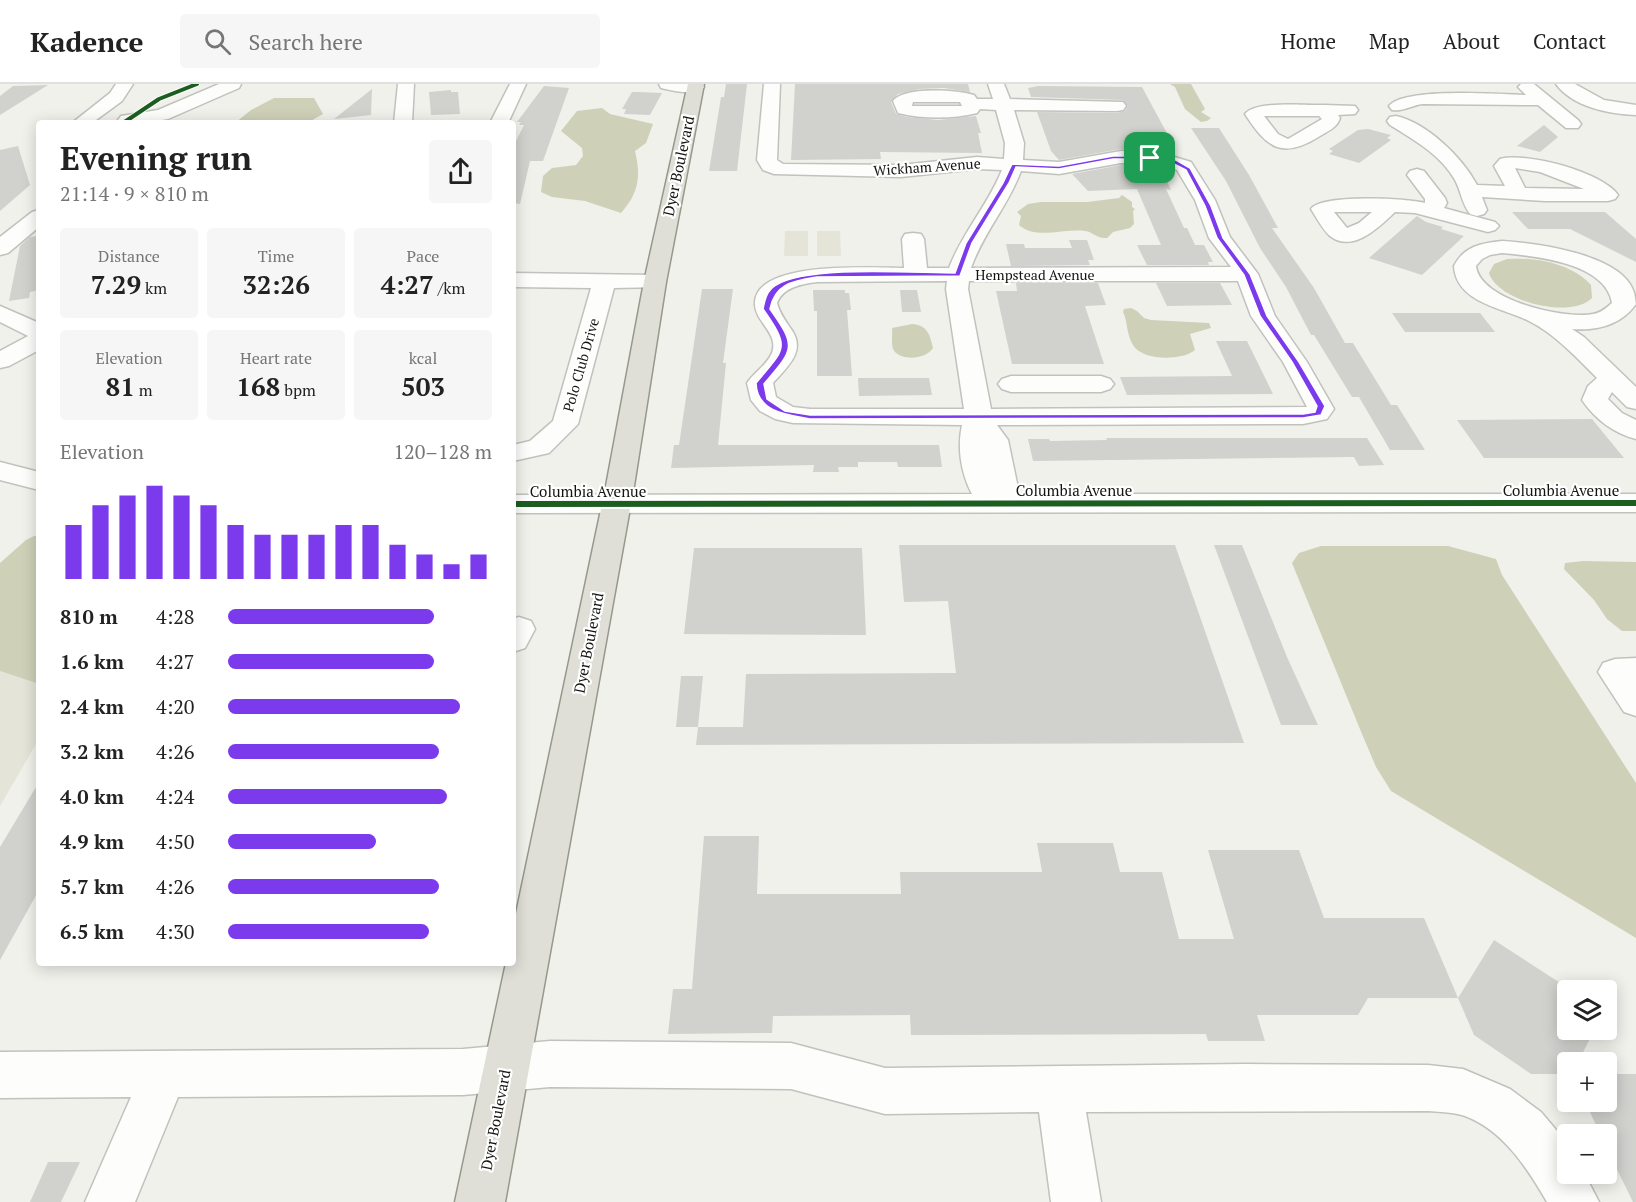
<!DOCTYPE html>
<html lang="en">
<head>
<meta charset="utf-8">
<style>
	:root { --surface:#fff; --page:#f6f6f6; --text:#222; --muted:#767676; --line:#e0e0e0; --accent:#7c3aed }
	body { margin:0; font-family:"PT Serif",serif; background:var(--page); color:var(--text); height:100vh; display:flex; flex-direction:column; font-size:22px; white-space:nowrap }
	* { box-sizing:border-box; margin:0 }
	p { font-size:20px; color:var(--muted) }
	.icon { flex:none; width:33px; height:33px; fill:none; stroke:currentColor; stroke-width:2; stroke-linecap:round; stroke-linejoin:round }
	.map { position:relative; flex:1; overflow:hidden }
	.details { position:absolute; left:36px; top:36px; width:480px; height:846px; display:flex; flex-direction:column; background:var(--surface); border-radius:6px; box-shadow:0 3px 15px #0003 }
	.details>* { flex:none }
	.controls { position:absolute; left:1557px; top:896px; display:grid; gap:12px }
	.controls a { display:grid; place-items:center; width:60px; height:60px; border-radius:6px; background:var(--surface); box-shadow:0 3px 15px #0003; font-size:30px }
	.pin { position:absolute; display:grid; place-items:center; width:51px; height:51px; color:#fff; margin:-26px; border-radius:12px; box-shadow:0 3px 9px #0006 }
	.round { display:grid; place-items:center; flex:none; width:63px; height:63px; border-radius:6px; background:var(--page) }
	.summary { display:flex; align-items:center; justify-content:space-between; height:102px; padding:0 24px }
	h1 { font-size:33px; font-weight:800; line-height:45px }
	.stats { display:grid; grid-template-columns:repeat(3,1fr); gap:9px; height:102px; padding:6px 24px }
	.stats div { display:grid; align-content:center; border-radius:6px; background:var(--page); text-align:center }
	.stats b { font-size:26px; font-weight:800 }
	.stats small { font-size:16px; font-weight:400 }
	.stats p { font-size:16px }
	.chart { height:168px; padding:12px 24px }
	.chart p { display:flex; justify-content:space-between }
	.chart svg { width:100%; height:108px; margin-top:6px; stroke:var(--accent); stroke-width:6 }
	ul { padding:0 24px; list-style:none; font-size:20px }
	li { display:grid; grid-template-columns:96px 72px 1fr; align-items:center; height:45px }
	li i { height:15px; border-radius:8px; background:var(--accent) }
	header { display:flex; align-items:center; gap:36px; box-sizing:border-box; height:84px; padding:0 30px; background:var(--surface); border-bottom:2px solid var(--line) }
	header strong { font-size:28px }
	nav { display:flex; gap:33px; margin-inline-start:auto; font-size:21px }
	.search { width:420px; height:54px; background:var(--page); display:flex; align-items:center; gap:15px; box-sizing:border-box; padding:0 21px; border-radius:6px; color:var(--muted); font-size:22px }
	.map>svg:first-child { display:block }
	.green { fill:#e4e5d8 }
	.water { fill:#ced0b8 }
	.building { fill:#d1d1cd }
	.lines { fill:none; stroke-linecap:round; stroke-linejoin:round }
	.minor-casing { stroke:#c1c1bd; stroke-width:3 }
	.major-casing { stroke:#97988b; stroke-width:3 }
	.minor { fill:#fdfdfc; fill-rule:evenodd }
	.major { fill:#dfdfd8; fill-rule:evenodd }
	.cycleway-far1-casing { stroke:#fff; stroke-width:6 }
	.cycleway-casing { stroke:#fff; stroke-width:10 }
	.cycleway-far1 { stroke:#1b5e20; stroke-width:4 }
	.cycleway { stroke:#1b5e20; stroke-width:6 }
	.route { fill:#7c3aed; stroke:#fff; stroke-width:1.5; fill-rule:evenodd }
	.labels { text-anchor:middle; stroke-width:4.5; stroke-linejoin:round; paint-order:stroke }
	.far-street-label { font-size:14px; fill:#131310; stroke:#fff }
	.street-label { font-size:15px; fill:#131310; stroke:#fff }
</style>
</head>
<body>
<header>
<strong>Kadence</strong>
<div class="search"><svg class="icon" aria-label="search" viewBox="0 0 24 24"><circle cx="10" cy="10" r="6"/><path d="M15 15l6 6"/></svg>Search here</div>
<nav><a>Home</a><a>Map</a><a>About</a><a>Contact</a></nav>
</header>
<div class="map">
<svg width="1636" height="1118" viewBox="0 0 1636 1118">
	<rect width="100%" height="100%" fill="#f1f1ec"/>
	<g class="green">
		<polygon points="785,147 808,147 808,172 784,172"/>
		<polygon points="817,147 840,147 841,172 817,172"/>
		<polygon points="0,587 39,600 39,655 0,722"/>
	</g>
	<g class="water">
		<polygon points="1170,0 1191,0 1205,25 1201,28 1211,34 1207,37 1201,38 1185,25 1175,3"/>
		<polygon points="274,14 314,14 323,30 307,39 235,39 251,26"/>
		<path d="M 602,24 L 610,30 L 653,40 L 646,59 L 635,67 C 641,92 639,109 621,129 L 585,117 L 552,113 L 541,108 L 543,92 L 552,84 L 576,81 L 583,72 L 582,64 L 561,47 L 577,27 Z"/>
		<path d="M 1122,111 L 1132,118 L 1132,123 L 1135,125 L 1133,127 L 1134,140 L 1130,144 L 1113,148 L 1107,154 C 1096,155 1094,148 1085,147 C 1066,144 1035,156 1019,141 L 1021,132 L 1017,128 L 1028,120 L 1041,118 L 1087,118 L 1119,114 Z"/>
		<path d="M 1507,175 C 1535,173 1571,179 1591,201 L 1592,214 C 1571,236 1497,217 1489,189 L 1494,180 Z"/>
		<path d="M 1131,224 L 1137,227 L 1144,234 L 1151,236 L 1209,239 L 1211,244 L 1190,250 L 1195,266 C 1182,277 1142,277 1133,261 C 1126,250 1128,238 1123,228 L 1124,225 Z"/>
		<path d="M 912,240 C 927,241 930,250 933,264 C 926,275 904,277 895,268 C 890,263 893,251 892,244 Z"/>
		<polygon points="34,452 39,452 39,600 0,587 0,479 26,456"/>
		<polygon points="1321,462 1448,462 1496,475 1502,491 1636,699 1636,854 1391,707 1376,683 1362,650 1292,479 1299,469"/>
		<polygon points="1583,477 1636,478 1636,547 1622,547 1607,535 1594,516 1564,485 1565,479"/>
	</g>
	<g class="building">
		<polygon points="726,0 747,0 737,87 709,87 721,13 724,13"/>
		<polygon points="795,0 968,0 970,8 944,4 919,5 898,10 891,18 896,30 907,33 938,36 976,32 981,49 978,49 982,69 880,68 881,75 791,76"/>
		<polygon points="48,1 0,31 0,12 13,2"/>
		<polygon points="544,2 569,4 543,77 530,77 520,120 513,119 513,63 524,41 519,41 521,38 517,38"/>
		<polygon points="1038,2 1142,3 1170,55 1149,55 1153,66 1121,65 1059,76 1051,67 1037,28 1117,29 1125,27 1128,22 1123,16 1031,13 1028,4"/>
		<polygon points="372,5 371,31 334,35"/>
		<polygon points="451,6 451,8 458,8 460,30 431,31 429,8"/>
		<polygon points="632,8 637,8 662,9 650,31 624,30 626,25 622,25"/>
		<polygon points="1544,41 1558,53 1540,68 1517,62"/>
		<polygon points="1191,44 1219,44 1249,91 1278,144 1272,144 1314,204 1345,259 1353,259 1391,321 1397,321 1425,366 1390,366 1359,313 1352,313 1314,251 1311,251 1286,203 1260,164 1226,97"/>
		<polygon points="1368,45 1391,51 1387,54 1391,56 1359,79 1329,70 1333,67 1329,65 1358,46"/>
		<polygon points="18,62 30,101 0,127 0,66"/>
		<polygon points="1121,81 1161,84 1171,106 1166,105 1184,144 1187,144 1195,161 1204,161 1213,178 1208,178 1209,181 1147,181 1137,161 1161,161 1137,105 1088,107 1072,90"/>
		<polygon points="1512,128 1605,128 1636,155 1636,178 1570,145 1528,145"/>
		<polygon points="1417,132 1426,138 1443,143 1441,145 1464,152 1422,191 1369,174"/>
		<polygon points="39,152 39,206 30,208 29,214 9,217 20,162 30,153"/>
		<polygon points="1069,156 1087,156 1094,176 1088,176 1090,181 1011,182 1006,160 1024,160 1025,164 1072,164"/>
		<polygon points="1016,199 1098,199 1106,221 1085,222 1104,280 1012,280 996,207 1017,207"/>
		<polygon points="1156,199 1220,199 1232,221 1167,222"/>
		<polygon points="702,205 733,205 723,279 726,279 718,361 939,361 942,383 898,383 897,378 858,378 858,383 838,383 839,388 813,388 814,381 671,384 674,361 679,361"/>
		<polygon points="813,206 845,206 845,209 849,209 851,226 847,226 852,292 817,292 817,227 814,227"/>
		<polygon points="900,206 917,206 921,228 902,228"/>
		<polygon points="1392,229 1480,229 1495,248 1405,248"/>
		<polygon points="1216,257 1247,257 1273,310 1127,311 1120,293 1232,292"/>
		<polygon points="858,294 929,294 932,311 859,312"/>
		<polygon points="1592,335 1624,374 1484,374 1457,336"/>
		<polygon points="1106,354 1367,354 1384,381 1359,382 1354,373 1033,377 1028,355 1049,355 1050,357 1107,356"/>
		<polygon points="899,461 1175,461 1244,659 696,661 698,643 743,643 746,590 956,589 948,517 904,518"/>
		<polygon points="1214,461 1242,461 1287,573 1318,641 1281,641"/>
		<polygon points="694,464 862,464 866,551 684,550"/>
		<polygon points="681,592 703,592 698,643 676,643"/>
		<polygon points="39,698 39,806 0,876 0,763"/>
		<polygon points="704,752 759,752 757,810 901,810 900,788 1042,788 1037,759 1113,759 1120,788 1162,788 1179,855 1234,855 1208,766 1299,766 1324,834 1424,834 1458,914 1368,914 1358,931 1257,931 1265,957 1208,957 1206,950 911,951 910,931 773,932 772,949 668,950 673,905 692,905"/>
		<polygon points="1494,856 1568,904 1568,945 1595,945 1578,978 1568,978 1568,990 1531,990 1474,951 1458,914"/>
		<polygon points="1606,990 1636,990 1636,1118 1633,1118 1606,1063 1606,1050 1600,1050 1585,1017 1606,1017"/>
		<polygon points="48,1078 80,1078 61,1118 30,1118"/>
	</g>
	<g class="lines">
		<defs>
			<g id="minor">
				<polygon points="116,0 133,0 122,17 92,39 72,39 110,9"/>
				<polygon points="219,0 241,0 239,4 168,35 144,39 120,39 118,36 121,32 158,26"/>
				<polygon points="398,0 414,0 412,39 394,39"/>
				<polygon points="510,0 526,0 508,39 490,39"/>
				<path d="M 659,0 L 701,0 L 704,3 L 701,7 C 689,10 673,7 661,4 Z"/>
				<path d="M 764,0 L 780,0 L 777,76 L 783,80 L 901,81 L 977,73 L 1004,75 L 1005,59 L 996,26 L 980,25 L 977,29 C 953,35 922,35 898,29 L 893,17 C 905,2 957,6 974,11 L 977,15 L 993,15 L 988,0 L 1004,0 L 1010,15 L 1123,18 L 1126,22 L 1123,26 L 1117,27 L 1014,26 L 1024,59 L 1023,76 L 1059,78 L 1121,67 L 1158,68 L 1191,78 L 1215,116 L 1230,153 L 1258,190 L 1275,232 L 1307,278 L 1334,325 L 1327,335 L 1303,340 L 997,341 L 1008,356 L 1018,404 L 1015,410 L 1636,410 L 1636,428 L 513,429 L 513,411 L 972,410 C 961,389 957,364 962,341 L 793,339 L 775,335 L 760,327 L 751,316 L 747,299 C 754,289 766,281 771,271 C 781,251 756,239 755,221 C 752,175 876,184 904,184 L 902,155 L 905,150 L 913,149 L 921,150 L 924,155 L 927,184 L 949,184 C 962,149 988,121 1002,86 L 977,85 L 901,93 L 774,90 L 763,86 L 757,76 ZM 913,18 L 960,18 L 962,22 L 912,22 ZM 1121,79 L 1157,80 L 1177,86 L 1195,116 L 1209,154 L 1231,183 L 971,184 C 983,149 1008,122 1021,87 L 1059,90 ZM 947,197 L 946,205 L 964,325 L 810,325 L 793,323 L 776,313 L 773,299 C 787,283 807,267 791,245 C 785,236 780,230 777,219 C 783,203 802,200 817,198 ZM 969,197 L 1238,197 L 1251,232 L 1283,278 L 1307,323 L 991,325 L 968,205 Z"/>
				<path d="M 1521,0 L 1534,0 L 1578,36 L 1581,40 L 1578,44 L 1566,44 L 1538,21 L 1423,20 C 1412,21 1403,28 1392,26 L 1389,22 C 1403,3 1500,10 1526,11 L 1518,3 Z"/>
				<path d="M 1556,0 L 1575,0 L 1604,16 L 1636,21 L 1636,31 C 1609,30 1573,23 1556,0 Z"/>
				<path d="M 1324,21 L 1355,22 L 1358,26 L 1355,30 L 1338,31 L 1340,34 C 1337,44 1328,47 1320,52 C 1282,76 1267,64 1245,30 C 1256,16 1306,22 1324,21 ZM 1264,32 L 1319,32 L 1322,35 L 1288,55 L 1278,50 Z"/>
				<path d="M 1396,32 C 1427,39 1462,73 1477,101 L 1505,102 L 1494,82 L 1500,75 C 1527,68 1602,88 1618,111 L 1615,115 L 1608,117 L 1545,117 L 1482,113 L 1487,126 L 1484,130 L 1477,132 L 1470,130 C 1462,120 1461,107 1455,96 C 1440,70 1414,56 1390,41 L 1387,37 L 1390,33 ZM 1515,84 L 1540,88 L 1584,105 L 1525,104 Z"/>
				<path d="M 1417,85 L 1424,87 L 1445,114 L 1447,119 L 1444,124 L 1495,138 L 1499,142 L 1495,146 L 1488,148 L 1415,129 L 1395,128 C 1380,142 1353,170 1330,152 C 1323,146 1316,133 1311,125 C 1321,110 1406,114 1425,119 L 1425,115 L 1407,91 L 1410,87 ZM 1334,128 L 1372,128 L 1359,139 L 1347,144 Z"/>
				<polygon points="39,126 39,143 8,169 0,171 0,153 32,128"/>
				<path d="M 1502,157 C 1536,159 1619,170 1633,206 C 1635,210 1635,216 1636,220 C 1621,241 1597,247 1572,245 L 1584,253 L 1636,303 L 1636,325 L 1627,323 L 1612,308 L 1608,315 L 1622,329 L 1636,336 L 1636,355 C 1613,349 1595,335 1582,316 L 1588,302 L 1597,294 C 1577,274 1555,250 1529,237 C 1504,224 1456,219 1454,182 C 1464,162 1482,159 1502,157 ZM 1502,169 C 1535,172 1606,179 1612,219 C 1606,224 1601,229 1593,230 C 1565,236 1479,216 1476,182 L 1482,175 L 1490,171 Z"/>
				<polygon points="513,189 655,191 663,193 666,198 663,203 614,204 578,340 549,369 513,377 513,361 530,357 553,337 591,204 513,203"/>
				<polygon points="0,222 39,239 39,266 9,282 0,284 0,267 28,252 0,238"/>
				<polygon points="1011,292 1101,292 1110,295 1114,300 1110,305 1101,308 1011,308 1002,305 998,300 1002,295"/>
				<polygon points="0,378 39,388 39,406 0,396"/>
				<polygon points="519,533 531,537 535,545 525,564 513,568 513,535"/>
				<polygon points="1636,574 1636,632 1624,628 1598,588 1603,579 1615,575"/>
				<path d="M 550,957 L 791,959 L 885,984 L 1246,980 L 1428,981 L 1463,985 L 1510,1005 L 1541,1028 L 1568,1060 L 1568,1089 L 1584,1089 L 1599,1118 L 1547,1118 C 1528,1085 1503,1046 1465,1032 C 1454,1028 1440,1028 1428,1027 L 1086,1028 L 1101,1118 L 1051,1118 L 1039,1028 L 885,1030 L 791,1005 L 550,1003 L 463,1011 L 178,1013 L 135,1118 L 85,1118 L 131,1013 L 0,1014 L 0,968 L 463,965 Z"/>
			</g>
			<polygon id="major" points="688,0 704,0 666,198 634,402 505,1118 455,1118 506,879 513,879 513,844 606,402 644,198"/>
		</defs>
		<use href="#minor" class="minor-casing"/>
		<use href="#major" class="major-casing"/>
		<use href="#minor" class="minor"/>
		<use href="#major" class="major"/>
		<defs>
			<polyline id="cycleway-far1" points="123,39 159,15 197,0"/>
			<polyline id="cycleway" points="513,420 1636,419"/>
		</defs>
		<use href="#cycleway-far1" class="cycleway-far1-casing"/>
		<use href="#cycleway" class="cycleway-casing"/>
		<use href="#cycleway-far1" class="cycleway-far1"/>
		<use href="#cycleway" class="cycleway"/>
	</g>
	<path class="route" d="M 1113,72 L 1150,72 L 1176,76 L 1190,84 L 1211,122 L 1223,154 L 1250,190 L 1267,232 L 1299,278 L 1325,322 L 1321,331 L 1303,334 L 810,335 C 786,331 757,328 756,299 C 785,264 791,265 763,225 C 765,214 767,207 776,201 C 810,181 912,189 955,189 L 966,159 L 1003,99 L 1012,80 L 1059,82 ZM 1113,75 L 1150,75 L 1172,79 L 1186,86 L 1205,122 L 1217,154 L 1244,191 L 1260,232 L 1292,278 L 1317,322 L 1315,328 L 1303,330 L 810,331 L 785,327 L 767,315 L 764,300 C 794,265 797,263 770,225 C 775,199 794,197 817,193 L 960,192 L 972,159 L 1009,99 L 1016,83 L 1059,85 Z"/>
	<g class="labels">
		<g class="far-street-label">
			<text transform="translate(927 83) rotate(-4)" y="5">Wickham Avenue</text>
			<text x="1035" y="196">Hempstead Avenue</text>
			<text transform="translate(581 281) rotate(-74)" y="5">Polo Club Drive</text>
		</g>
		<g class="street-label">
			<text transform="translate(679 82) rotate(-78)" y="5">Dyer Boulevard</text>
			<text x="1074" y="412">Columbia Avenue</text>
			<text x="1561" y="412">Columbia Avenue</text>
			<text x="588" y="413">Columbia Avenue</text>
			<text transform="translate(589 559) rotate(-79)" y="5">Dyer Boulevard</text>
			<text transform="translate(496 1036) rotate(-79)" y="5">Dyer Boulevard</text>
		</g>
	</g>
</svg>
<div class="controls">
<a><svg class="icon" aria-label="layers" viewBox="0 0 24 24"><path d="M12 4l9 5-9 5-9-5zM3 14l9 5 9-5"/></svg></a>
<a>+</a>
<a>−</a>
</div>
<div class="pin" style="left:1150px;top:74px;background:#1e9e55"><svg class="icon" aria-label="arrive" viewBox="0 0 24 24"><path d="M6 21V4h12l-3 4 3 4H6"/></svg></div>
<section class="details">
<div class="summary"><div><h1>Evening run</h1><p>21:14 · 9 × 810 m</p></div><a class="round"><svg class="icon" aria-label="share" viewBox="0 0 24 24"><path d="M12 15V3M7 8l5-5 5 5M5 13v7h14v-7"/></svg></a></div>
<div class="stats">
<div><p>Distance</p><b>7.29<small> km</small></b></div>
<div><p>Time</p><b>32:26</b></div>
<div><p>Pace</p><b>4:27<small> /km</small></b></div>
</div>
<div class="stats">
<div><p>Elevation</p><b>81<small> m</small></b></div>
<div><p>Heart rate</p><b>168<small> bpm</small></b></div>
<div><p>kcal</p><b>503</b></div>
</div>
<div class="chart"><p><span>Elevation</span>120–128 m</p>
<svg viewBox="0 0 160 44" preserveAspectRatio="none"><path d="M5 44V22M15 44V14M25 44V10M35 44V6M45 44V10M55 44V14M65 44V22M75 44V26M85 44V26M95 44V26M105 44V22M115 44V22M125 44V30M135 44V34M145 44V38M155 44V34"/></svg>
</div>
<ul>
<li><b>810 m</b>4:28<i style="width:78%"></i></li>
<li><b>1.6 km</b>4:27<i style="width:78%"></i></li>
<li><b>2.4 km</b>4:20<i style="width:88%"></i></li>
<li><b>3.2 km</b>4:26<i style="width:80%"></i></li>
<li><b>4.0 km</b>4:24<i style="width:83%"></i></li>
<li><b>4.9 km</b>4:50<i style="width:56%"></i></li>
<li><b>5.7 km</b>4:26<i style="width:80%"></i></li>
<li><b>6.5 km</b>4:30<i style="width:76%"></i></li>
</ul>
</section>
</div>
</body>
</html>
